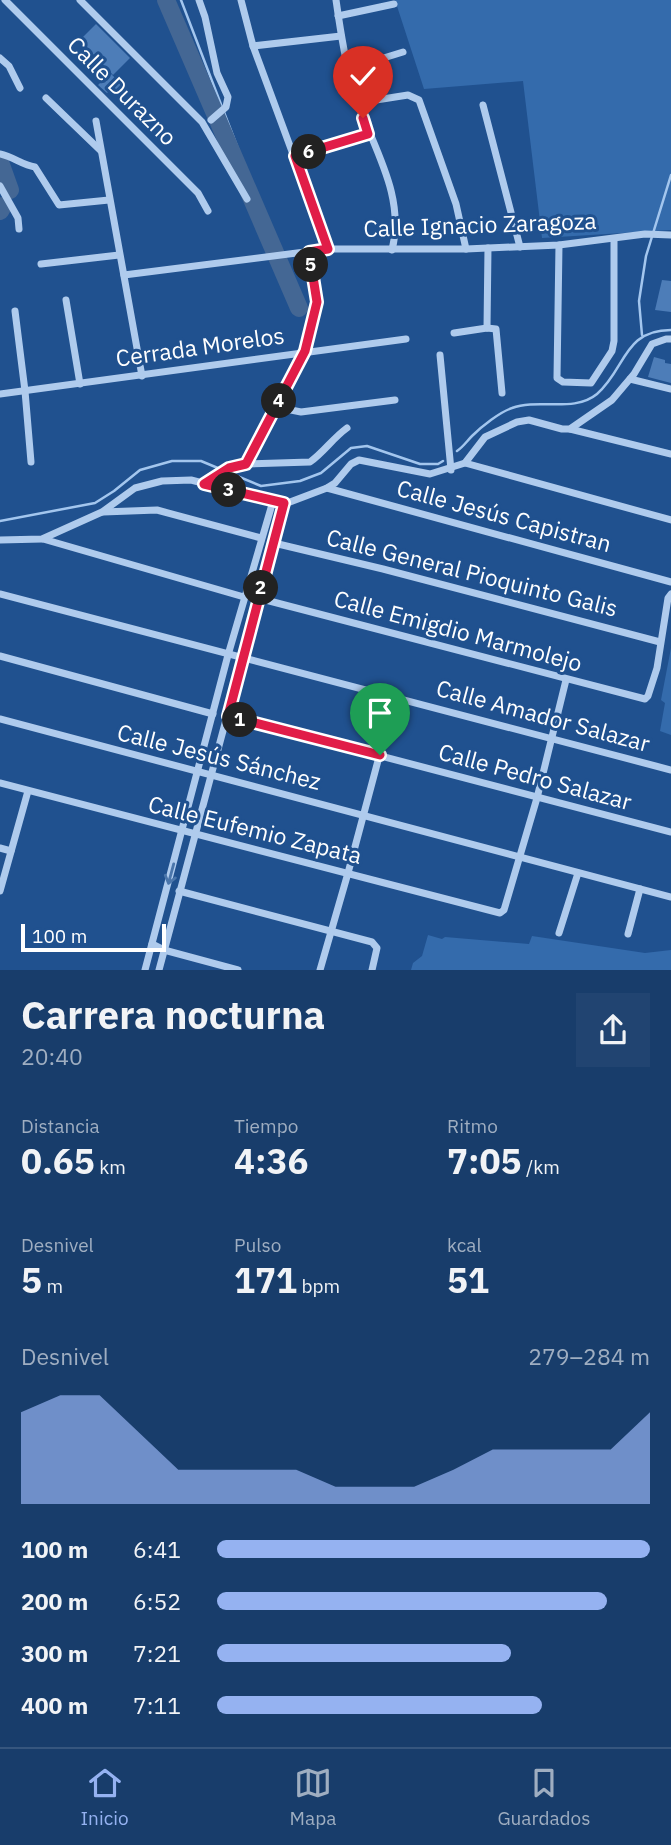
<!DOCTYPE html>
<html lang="es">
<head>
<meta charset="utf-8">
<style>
	:root { --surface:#183d6b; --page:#214471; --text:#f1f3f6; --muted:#9faec1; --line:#36567e; --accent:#95b2f1 }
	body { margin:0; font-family:"IBM Plex Sans",sans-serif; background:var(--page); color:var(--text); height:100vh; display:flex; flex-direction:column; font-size:26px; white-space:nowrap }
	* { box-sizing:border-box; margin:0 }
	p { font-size:23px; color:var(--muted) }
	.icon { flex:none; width:38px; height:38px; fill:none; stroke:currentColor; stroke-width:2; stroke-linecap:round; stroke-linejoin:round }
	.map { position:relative; height:970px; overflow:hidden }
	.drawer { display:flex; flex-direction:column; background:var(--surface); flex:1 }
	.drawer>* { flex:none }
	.scale { position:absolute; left:21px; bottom:18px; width:145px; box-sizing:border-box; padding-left:7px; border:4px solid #fff; border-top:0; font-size:19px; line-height:24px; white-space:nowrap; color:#fff; -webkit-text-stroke:5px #20518f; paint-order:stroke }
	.pin { position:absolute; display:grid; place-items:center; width:60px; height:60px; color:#fff; margin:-72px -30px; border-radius:50% 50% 50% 0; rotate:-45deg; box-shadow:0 0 7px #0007 }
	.pin .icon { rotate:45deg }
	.km { position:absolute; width:35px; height:35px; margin:-18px; border-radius:50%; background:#222; color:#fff; font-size:19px; line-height:35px; text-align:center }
	.round { display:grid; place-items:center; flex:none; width:74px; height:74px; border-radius:0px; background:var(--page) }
	.overview { display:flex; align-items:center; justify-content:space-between; height:119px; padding:0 21px }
	h1 { font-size:38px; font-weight:700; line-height:52px }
	.metrics { display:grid; grid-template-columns:repeat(3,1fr); gap:10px; height:119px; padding:7px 21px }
	.metrics div { display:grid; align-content:center }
	.metrics b { font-size:35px; font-weight:700 }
	.metrics small { font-size:19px; font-weight:400 }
	.metrics p { font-size:19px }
	.chart { height:196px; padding:14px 21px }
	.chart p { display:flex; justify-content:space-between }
	.chart svg { width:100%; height:126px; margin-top:7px; fill:var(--accent); opacity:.7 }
	ul { padding:0 21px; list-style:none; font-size:23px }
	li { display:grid; grid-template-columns:112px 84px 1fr; align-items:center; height:52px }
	li i { height:18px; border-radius:9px; background:var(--accent) }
	.dock { display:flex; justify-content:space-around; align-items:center; height:98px; border-top:2px solid var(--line); background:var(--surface); font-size:19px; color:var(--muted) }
	.dock a { display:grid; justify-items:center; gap:4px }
	.dock .selected { color:var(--accent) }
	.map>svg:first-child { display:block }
	.green { fill:#346bac }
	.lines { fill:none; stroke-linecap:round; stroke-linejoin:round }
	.stream { stroke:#a3c6ee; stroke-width:2.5 }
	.river { stroke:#446794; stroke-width:18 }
	.building { fill:#4d7db8 }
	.minor { stroke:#afcbed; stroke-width:7 }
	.oneway { stroke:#4b76ab }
	.route-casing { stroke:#fff; stroke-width:14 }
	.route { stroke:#e11d48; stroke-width:9 }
	.labels { text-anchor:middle; stroke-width:6; stroke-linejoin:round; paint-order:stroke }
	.street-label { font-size:23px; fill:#fff; stroke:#20518f }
</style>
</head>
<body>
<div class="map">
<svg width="671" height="970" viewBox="0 0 671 970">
	<rect width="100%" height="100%" fill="#20518f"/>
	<g class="green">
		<polygon points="395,0 671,0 671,230 542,238 523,81 424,89"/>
		<polygon points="671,648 671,735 660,731 665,703 661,700"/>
		<polygon points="428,935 442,939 445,937 529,944 532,936 645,953 671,950 671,970 411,970 413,963 422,956"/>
	</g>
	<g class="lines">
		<g class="stream">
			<polyline points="181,0 299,308"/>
			<polyline points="642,335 639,301 646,256 671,175"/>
			<path d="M 457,451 C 463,447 467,441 472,436 C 482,426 500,412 512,408 C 539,398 574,413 597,394 C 626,369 623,330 671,330"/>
			<polyline points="0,521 95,503 114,491 140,470 172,461 201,461 261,486 300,481 321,473 351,448 367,446 420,464 438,464 443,461"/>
		</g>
		<g class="river">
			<polyline points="166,0 299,308"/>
			<polyline points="0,162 10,190"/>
			<polyline points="0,211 3,206"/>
		</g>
	</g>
	<g class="building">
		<polygon points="96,24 130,58 113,75 80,40"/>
		<polygon points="110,73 135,97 128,102 114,87 107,93 98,85"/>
		<polygon points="662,280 671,281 671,312 655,310"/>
		<polygon points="654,357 665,360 665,363 671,364 671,383 648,377"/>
	</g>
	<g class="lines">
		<g class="minor">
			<polyline points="5,0 198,193 208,211"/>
			<polyline points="80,0 202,122 247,199"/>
			<polyline points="199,0 205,17 217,73 228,97 226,107 211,120"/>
			<polyline points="241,0 253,46 328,249"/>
			<path d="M 336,0 C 340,28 344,57 352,85 C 367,140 407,191 392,250"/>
			<polyline points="338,16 394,4"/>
			<polyline points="253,46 341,36"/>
			<polyline points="0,58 9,66 20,88"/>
			<polyline points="348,69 403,52"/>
			<polyline points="46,98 100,150"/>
			<polyline points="357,103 408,95 419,100 456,204 466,249"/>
			<polyline points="483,105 520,247"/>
			<polyline points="96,121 142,376"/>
			<path d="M 0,154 C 14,157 22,165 35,167 L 59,205 L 109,200"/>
			<polyline points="295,156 368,134"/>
			<polyline points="0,186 18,218 19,229"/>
			<polyline points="559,245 557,378 563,382 591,383 612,351 614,341 614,239"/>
			<polyline points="41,264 119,255"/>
			<polyline points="124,275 328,249 466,249 559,245 645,234 671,235"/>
			<polyline points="66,300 80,384"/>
			<polyline points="15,311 25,391 31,462"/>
			<polyline points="487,328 488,248"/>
			<polyline points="454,333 487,328 496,329 502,393"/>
			<polyline points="440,355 451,470"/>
			<polyline points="630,379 671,389"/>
			<polyline points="0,394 406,339"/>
			<polyline points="276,407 301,412 395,400"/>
			<polyline points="570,429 671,454"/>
			<polyline points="465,463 671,520"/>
			<path d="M 246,464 L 310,462 C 324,452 333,438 347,428"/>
			<polyline points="204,484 229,469 246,464 305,351 317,302 309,252"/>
			<polyline points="327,488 671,582"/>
			<polyline points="103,512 157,510 261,538"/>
			<polyline points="43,539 244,597"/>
			<polyline points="0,540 42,539 102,512 135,488 162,481 191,480 273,501 290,502 327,488 335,483 351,464 359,460 430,474 465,463 485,437 517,422 529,420 562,429 570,429 612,400 634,374 652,344 666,339 671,339"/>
			<polyline points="274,543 383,569 660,642"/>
			<polyline points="0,594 671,770"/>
			<polyline points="258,598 645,699 648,696 657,668 668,598 671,594"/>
			<polyline points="0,656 213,714"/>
			<polyline points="228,716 671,832"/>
			<polyline points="0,719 671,897"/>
			<polyline points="0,783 500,913 504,910 537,798 566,680"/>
			<polyline points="0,848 11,851"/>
			<polyline points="0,891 28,791"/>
			<polyline points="179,891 372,942 377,948 372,970"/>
			<polyline points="559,933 578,873"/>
			<polyline points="628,934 640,889"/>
			<polyline points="152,944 164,950 238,970"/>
			<polyline points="145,970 228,655 273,501"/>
			<polyline points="159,970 284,503"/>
			<polyline points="320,970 348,873 395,697"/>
		</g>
	</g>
	<defs><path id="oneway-shaft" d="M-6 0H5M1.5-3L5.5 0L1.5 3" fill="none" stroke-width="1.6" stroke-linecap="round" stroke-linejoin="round" transform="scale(1.75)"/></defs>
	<use class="oneway" href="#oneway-shaft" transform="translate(171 874) rotate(105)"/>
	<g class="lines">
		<defs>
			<polyline id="route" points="363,118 368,134 295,156 328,249 309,252 317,302 305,351 246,464 229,468 204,484 284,503 228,716 380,755"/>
		</defs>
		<use href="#route" class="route-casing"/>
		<use href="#route" class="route"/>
	</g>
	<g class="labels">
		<g class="street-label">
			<text transform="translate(122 91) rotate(45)" y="8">Calle Durazno</text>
			<text transform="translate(480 225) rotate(-2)" y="8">Calle Ignacio Zaragoza</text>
			<text transform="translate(200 347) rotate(-8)" y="8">Cerrada Morelos</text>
			<text transform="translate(504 516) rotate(15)" y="8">Calle Jesús Capistran</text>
			<text transform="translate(472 573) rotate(14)" y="8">Calle General Pioquinto Galis</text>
			<text transform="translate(458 631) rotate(15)" y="8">Calle Emigdio Marmolejo</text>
			<text transform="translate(543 716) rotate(15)" y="8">Calle Amador Salazar</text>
			<text transform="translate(219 757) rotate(14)" y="8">Calle Jesús Sánchez</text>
			<text transform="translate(535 777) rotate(15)" y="8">Calle Pedro Salazar</text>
			<text transform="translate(255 830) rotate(14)" y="8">Calle Eufemio Zapata</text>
		</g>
	</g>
</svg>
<div class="scale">100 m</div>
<div class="pin" style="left:380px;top:755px;background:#1e9e55"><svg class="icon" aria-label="arrive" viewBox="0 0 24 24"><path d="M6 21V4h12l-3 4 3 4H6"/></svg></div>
<div class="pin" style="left:363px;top:118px;background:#d93025"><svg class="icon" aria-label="check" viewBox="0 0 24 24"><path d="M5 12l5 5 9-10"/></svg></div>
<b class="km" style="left:240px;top:720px">1</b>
<b class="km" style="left:261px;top:588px">2</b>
<b class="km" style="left:229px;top:490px">3</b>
<b class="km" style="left:279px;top:401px">4</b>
<b class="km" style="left:311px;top:265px">5</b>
<b class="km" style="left:309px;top:152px">6</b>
</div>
<section class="drawer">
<div class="overview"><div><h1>Carrera nocturna</h1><p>20:40</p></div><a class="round"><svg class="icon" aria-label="share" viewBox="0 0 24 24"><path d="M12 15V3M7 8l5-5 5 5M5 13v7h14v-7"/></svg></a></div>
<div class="metrics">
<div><p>Distancia</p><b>0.65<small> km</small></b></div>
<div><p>Tiempo</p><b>4:36</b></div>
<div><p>Ritmo</p><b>7:05<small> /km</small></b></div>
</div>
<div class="metrics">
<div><p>Desnivel</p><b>5<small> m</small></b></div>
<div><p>Pulso</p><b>171<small> bpm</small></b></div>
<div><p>kcal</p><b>51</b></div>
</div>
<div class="chart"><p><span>Desnivel</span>279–284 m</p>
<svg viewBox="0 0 160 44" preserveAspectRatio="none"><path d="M0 44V12L10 6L20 6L30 19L40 32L50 32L60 32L70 32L80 38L90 38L100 38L110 32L120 25L130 25L140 25L150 25L160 12V44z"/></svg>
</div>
<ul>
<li><b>100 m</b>6:41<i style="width:100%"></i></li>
<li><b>200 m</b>6:52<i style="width:90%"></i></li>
<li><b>300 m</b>7:21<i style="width:68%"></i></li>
<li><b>400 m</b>7:11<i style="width:75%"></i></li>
</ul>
</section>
<nav class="dock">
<a class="selected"><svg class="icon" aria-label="home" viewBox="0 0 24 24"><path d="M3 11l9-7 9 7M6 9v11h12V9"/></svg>Inicio</a>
<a><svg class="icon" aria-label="map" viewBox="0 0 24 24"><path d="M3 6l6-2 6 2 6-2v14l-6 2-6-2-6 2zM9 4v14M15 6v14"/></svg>Mapa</a>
<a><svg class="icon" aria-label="saved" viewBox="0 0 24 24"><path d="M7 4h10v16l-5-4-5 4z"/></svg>Guardados</a>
</nav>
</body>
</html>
